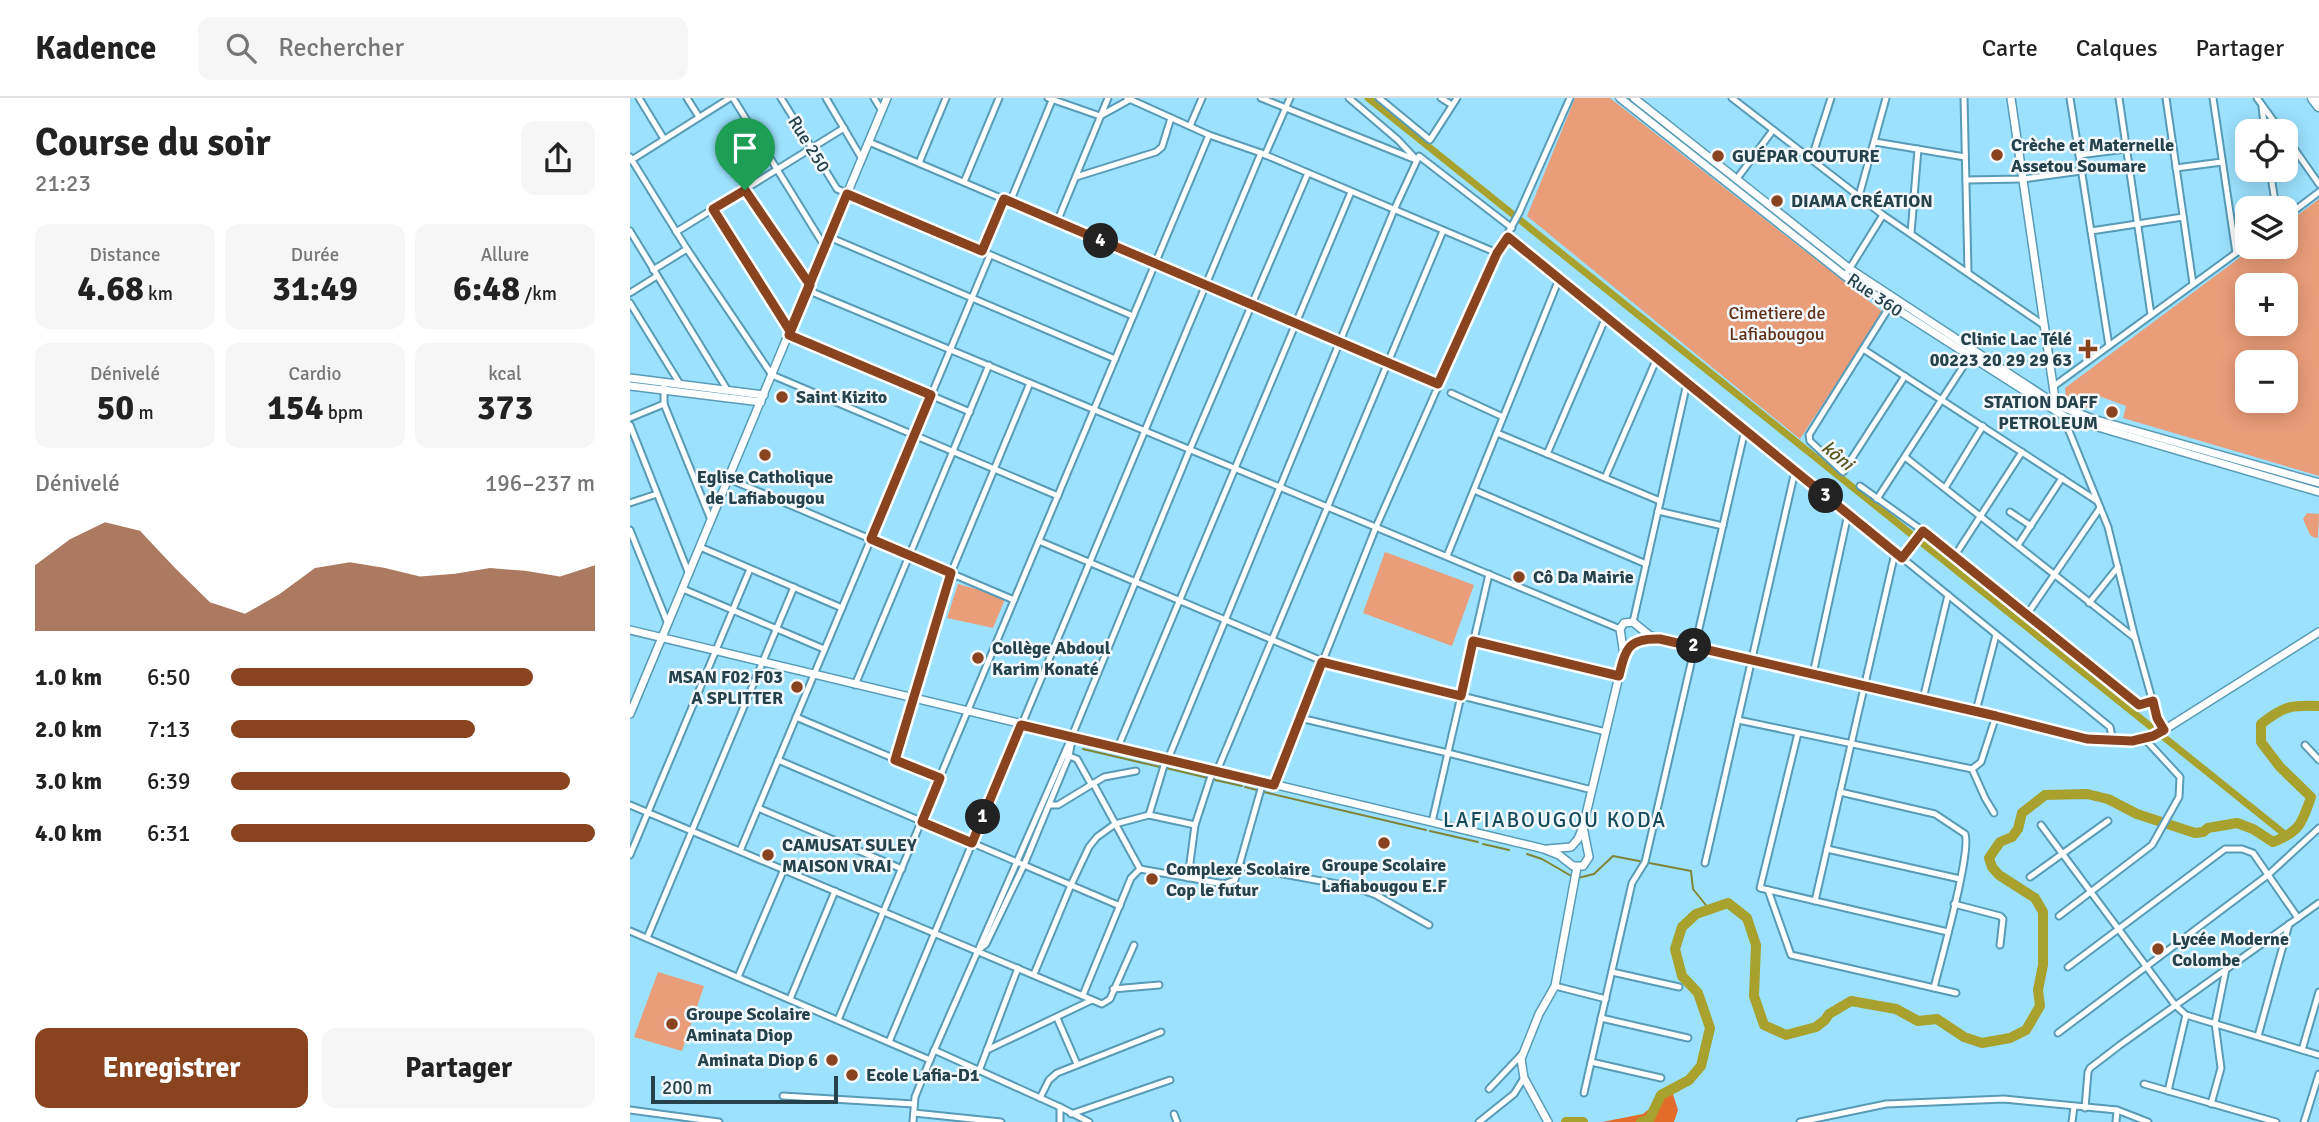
<!DOCTYPE html>
<html lang="fr">
<head>
<meta charset="utf-8">
<style>
	:root { --surface:#fff; --page:#f6f6f6; --text:#222; --muted:#767676; --line:#e0e0e0; --accent:#89431e }
	body { margin:0; font-family:Signika,sans-serif; background:var(--page); color:var(--text); height:100vh; display:flex; flex-direction:column; font-size:26px; white-space:nowrap }
	* { box-sizing:border-box; margin:0 }
	p { font-size:23px; color:var(--muted) }
	.icon { flex:none; width:38px; height:38px; fill:none; stroke:currentColor; stroke-width:2; stroke-linecap:round; stroke-linejoin:round }
	.map { position:relative; flex:1; overflow:hidden }
	.panel { display:flex; flex-direction:column; background:var(--surface); width:630px }
	.panel>* { flex:none }
	.tools { position:absolute; left:1605px; top:21px; display:grid; gap:14px }
	.tools a { display:grid; place-items:center; width:63px; height:63px; border-radius:14px; background:var(--surface); box-shadow:0 4px 18px #0003; font-size:35px }
	.scale { position:absolute; left:21px; bottom:18px; width:187px; box-sizing:border-box; padding-left:7px; border:4px solid #24414c; border-top:0; font-size:19px; line-height:24px; white-space:nowrap; color:#24414c; -webkit-text-stroke:5px #f2f8fb; paint-order:stroke }
	.pin { position:absolute; display:grid; place-items:center; width:60px; height:60px; color:#fff; margin:-72px -30px; border-radius:50% 50% 50% 0; rotate:-45deg; box-shadow:0 0 7px #0007 }
	.pin .icon { rotate:45deg }
	.km { position:absolute; width:35px; height:35px; margin:-18px; border-radius:50%; background:#222; color:#fff; font-size:19px; line-height:35px; text-align:center }
	.round { display:grid; place-items:center; flex:none; width:74px; height:74px; border-radius:14px; background:var(--page) }
	.overview { display:flex; align-items:center; justify-content:space-between; height:119px; padding:0 35px }
	h1 { font-size:38px; font-weight:700; line-height:52px }
	.metrics { display:grid; grid-template-columns:repeat(3,1fr); gap:10px; height:119px; padding:7px 35px }
	.metrics div { display:grid; align-content:center; border-radius:14px; background:var(--page); text-align:center }
	.metrics b { font-size:35px; font-weight:700 }
	.metrics small { font-size:19px; font-weight:400 }
	.metrics p { font-size:19px }
	.chart { height:196px; padding:14px 35px }
	.chart p { display:flex; justify-content:space-between }
	.chart svg { width:100%; height:126px; margin-top:7px; fill:var(--accent); opacity:.7 }
	.action { display:flex; gap:14px; margin-top:auto; padding:14px 35px }
	.action a { flex:1; height:80px; border-radius:14px; background:var(--accent); color:#fff; font-size:28px; font-weight:700; line-height:80px; text-align:center }
	.action a+a { background:var(--page); color:var(--text) }
	ul { padding:0 35px; list-style:none; font-size:23px }
	li { display:grid; grid-template-columns:112px 84px 1fr; align-items:center; height:52px }
	li i { height:18px; border-radius:9px; background:var(--accent) }
	header { display:flex; align-items:center; gap:42px; box-sizing:border-box; height:98px; padding:0 35px; background:var(--surface); border-bottom:2px solid var(--line) }
	header strong { font-size:33px }
	nav { display:flex; gap:38px; margin-inline-start:auto; font-size:24px }
	.search { width:490px; height:63px; background:var(--page); display:flex; align-items:center; gap:18px; box-sizing:border-box; padding:0 24px; border-radius:14px; color:var(--muted); font-size:26px }
	main { display:flex; flex:1; min-height:0 }
	.map>svg:first-child { display:block }
	.green { fill:#ea9d79; fill-rule:evenodd }
	.forest { fill:#e36c2a }
	.lines { fill:none; stroke-linecap:round; stroke-linejoin:round }
	.stream { stroke:#808436; stroke-width:2 }
	.canal { stroke:#a8a12d; stroke-width:7 }
	.river { stroke:#a8a12d; stroke-width:10 }
	.street-casing { stroke:#579bb6; stroke-width:9 }
	.secondary-casing { stroke:#579bb6; stroke-width:10 }
	.highway-casing { stroke:#579bb6; stroke-width:13 }
	.street { stroke:#fff; stroke-width:5 }
	.secondary { stroke:#fff; stroke-width:7 }
	.highway { stroke:#fff; stroke-width:10 }
	.route-casing { stroke:#fff; stroke-width:14 }
	.route { stroke:#89431e; stroke-width:9 }
	.poi-dot { fill:#89431e; stroke:#f2f8fb; stroke-width:2.5 }
	.labels { text-anchor:middle; stroke-width:5; stroke-linejoin:round; paint-order:stroke }
	.street-label { font-size:18px; fill:#24414c; stroke:#f2f8fb }
	.poi-label { font-size:18px; font-weight:bold; fill:#24414c; stroke:#f2f8fb; text-anchor:start }
	.park-label { font-size:18px; fill:#603018; stroke:#f2f8fb }
	.water-label { font-size:19px; font-style:italic; fill:#5b571d; stroke:#f2f8fb }
	.quarter-label { font-size:21px; letter-spacing:2px; fill:#134a5d; stroke:#f2f8fb }
</style>
</head>
<body>
<header>
<strong>Kadence</strong>
<div class="search"><svg class="icon" aria-label="search" viewBox="0 0 24 24"><circle cx="10" cy="10" r="6"/><path d="M15 15l6 6"/></svg>Rechercher</div>
<nav><a>Carte</a><a>Calques</a><a>Partager</a></nav>
</header>
<main>
<section class="panel">
<div class="overview"><div><h1>Course du soir</h1><p>21:23</p></div><a class="round"><svg class="icon" aria-label="share" viewBox="0 0 24 24"><path d="M12 15V3M7 8l5-5 5 5M5 13v7h14v-7"/></svg></a></div>
<div class="metrics">
<div><p>Distance</p><b>4.68<small> km</small></b></div>
<div><p>Durée</p><b>31:49</b></div>
<div><p>Allure</p><b>6:48<small> /km</small></b></div>
</div>
<div class="metrics">
<div><p>Dénivelé</p><b>50<small> m</small></b></div>
<div><p>Cardio</p><b>154<small> bpm</small></b></div>
<div><p>kcal</p><b>373</b></div>
</div>
<div class="chart"><p><span>Dénivelé</span>196–237 m</p>
<svg viewBox="0 0 160 44" preserveAspectRatio="none"><path d="M0 44V21L10 12L20 6L30 9L40 22L50 34L60 38L70 31L80 22L90 20L100 22L110 25L120 24L130 22L140 23L150 25L160 21V44z"/></svg>
</div>
<ul>
<li><b>1.0 km</b>6:50<i style="width:83%"></i></li>
<li><b>2.0 km</b>7:13<i style="width:67%"></i></li>
<li><b>3.0 km</b>6:39<i style="width:93%"></i></li>
<li><b>4.0 km</b>6:31<i style="width:100%"></i></li>
</ul>
<div class="action"><a>Enregistrer</a><a>Partager</a></div>
</section>
<div class="map">
<svg width="1689" height="1024" viewBox="0 0 1689 1024">
	<rect width="100%" height="100%" fill="#9ce2ff"/>
	<g class="green">
		<polygon points="945,0 980,0 1253,214 1170,341 897,118"/>
		<path d="M 1689,101 L 1689,378 L 1493,320 L 1496,308 L 1466,297 L 1461,311 L 1436,303 L 1435,290 L 1624,149 L 1656,149 L 1656,126 ZM 1617,187 L 1656,187 L 1656,226 L 1617,226 ZM 1617,264 L 1656,264 L 1656,303 L 1617,303 Z"/>
		<polygon points="1677,415 1689,416 1688,439 1685,440 1680,437 1673,421"/>
		<polygon points="755,454 844,487 822,548 733,515"/>
		<polygon points="328,486 376,499 363,530 317,520"/>
		<polygon points="28,874 74,888 52,953 4,939"/>
	</g>
	<polygon class="forest" points="1042,993 1048,1012 1044,1024 972,1024 1013,1016"/>
	<g class="lines">
		<g class="stream">
			<polyline points="453,651 530,669"/>
			<polyline points="536,670 578,680"/>
			<polyline points="585,682 612,688"/>
			<polyline points="615,689 627,692"/>
			<polyline points="634,694 796,732"/>
			<polyline points="800,733 848,744"/>
			<polyline points="853,746 879,752"/>
			<polyline points="897,756 912,761 943,779"/>
			<polyline points="948,780 964,776 983,758 1061,773 1063,791 1079,811"/>
		</g>
		<polyline class="canal" points="738,0 1657,738"/>
		<g class="river">
			<polyline points="936,1024 953,1024"/>
			<path d="M 1011,1024 L 1019,1022 L 1031,997 L 1059,982 L 1071,968 L 1080,930 L 1068,895 L 1052,878 L 1045,851 L 1052,829 L 1066,816 L 1098,805 L 1117,820 L 1126,847 L 1124,898 L 1134,927 L 1156,937 L 1186,929 L 1195,922 L 1199,916 L 1221,903 L 1266,911 L 1288,923 L 1307,921 L 1334,939 L 1352,945 L 1380,940 L 1396,932 L 1410,908 L 1408,892 L 1413,867 L 1413,814 L 1405,800 L 1369,777 L 1362,769 L 1359,760 L 1370,744 L 1382,739 L 1388,731 L 1392,715 L 1415,697 L 1457,696 L 1478,701 L 1507,716 L 1565,735 L 1573,734 L 1578,730 L 1607,725 L 1623,731 L 1643,744 C 1669,734 1672,726 1681,699 L 1650,669 L 1631,644 L 1631,626 C 1654,608 1660,607 1689,608"/>
		</g>
		<defs>
			<g id="street">
				<polyline points="9,0 34,41"/>
				<polyline points="57,0 69,19"/>
				<polyline points="103,0 195,149"/>
				<polyline points="151,0 207,91 503,218"/>
				<polyline points="196,0 232,61"/>
				<polyline points="244,0 252,13"/>
				<polyline points="418,0 470,18 499,2"/>
				<polyline points="497,0 579,37 631,55 867,155"/>
				<polyline points="631,0 786,62"/>
				<polyline points="719,0 768,42 784,59"/>
				<polyline points="749,0 800,42 827,0"/>
				<polyline points="811,0 822,7"/>
				<polyline points="1102,0 1253,117 1415,228"/>
				<polyline points="1334,0 1338,174"/>
				<polyline points="1440,0 1479,248"/>
				<polyline points="1489,0 1521,217"/>
				<polyline points="1536,0 1563,186"/>
				<polyline points="1583,0 1606,155"/>
				<polyline points="1627,0 1651,33"/>
				<polyline points="1632,9 1635,33"/>
				<polyline points="560,28 572,0"/>
				<polyline points="1656,39 1689,86"/>
				<polyline points="239,44 808,286"/>
				<polyline points="1245,44 1335,59"/>
				<polyline points="635,57 660,0"/>
				<polyline points="1449,57 1542,45"/>
				<polyline points="0,59 57,151 142,277 428,398"/>
				<polyline points="1181,62 1201,0"/>
				<polyline points="0,63 100,0"/>
				<polyline points="289,65 316,0"/>
				<polyline points="1546,70 1592,64"/>
				<polyline points="1640,72 1646,110"/>
				<polyline points="446,79 526,54 532,49 541,20"/>
				<polyline points="1106,82 1143,32"/>
				<polyline points="1336,82 1393,81 1451,73"/>
				<polyline points="334,84 369,0"/>
				<polyline points="115,91 180,187"/>
				<polyline points="1229,98 1256,0"/>
				<polyline points="380,104 423,0"/>
				<polyline points="83,111 160,233"/>
				<polyline points="1656,119 1689,94"/>
				<polyline points="427,124 478,0"/>
				<polyline points="0,133 98,293"/>
				<polyline points="1461,133 1553,119"/>
				<polyline points="46,134 214,30"/>
				<polyline points="1281,135 1288,51"/>
				<polyline points="199,139 485,261"/>
				<polyline points="878,139 1480,629 1483,643"/>
				<polyline points="352,154 374,101"/>
				<polyline points="23,172 57,151"/>
				<polyline points="1215,178 1253,117"/>
				<polyline points="177,192 990,531"/>
				<polyline points="0,195 27,178"/>
				<polyline points="0,205 50,286"/>
				<polyline points="1260,208 1179,337 1180,343 1213,374 1275,278"/>
				<polyline points="159,237 340,314"/>
				<polyline points="1233,251 1467,403"/>
				<polyline points="34,284 34,306 81,422"/>
				<polyline points="1424,288 1617,147"/>
				<polyline points="821,295 873,319"/>
				<polyline points="0,320 34,306"/>
				<polyline points="1437,320 1437,328 1478,429 1505,540 1527,619 1534,632"/>
				<polyline points="0,327 59,476"/>
				<polyline points="867,335 1030,403"/>
				<polyline points="917,356 976,219"/>
				<polyline points="1275,359 1505,540"/>
				<polyline points="975,380 1027,260"/>
				<polyline points="99,381 384,502"/>
				<polyline points="1230,388 1293,433 1509,607 1523,603"/>
				<polyline points="1315,390 1353,328"/>
				<polyline points="844,392 1016,466"/>
				<polyline points="1247,401 1340,258"/>
				<polyline points="0,405 27,396"/>
				<polyline points="1028,413 1093,428"/>
				<polyline points="1380,414 1401,428"/>
				<polyline points="0,432 38,526"/>
				<polyline points="409,443 692,563 976,634"/>
				<polyline points="1388,447 1432,380"/>
				<polyline points="70,449 212,510"/>
				<polyline points="817,458 929,181"/>
				<polyline points="1324,459 1392,354"/>
				<polyline points="1272,460 1293,433"/>
				<polyline points="53,491 194,551"/>
				<polyline points="1459,505 1488,469"/>
				<polyline points="1396,518 1470,410"/>
				<polyline points="1003,524 1057,285"/>
				<polyline points="843,543 989,578"/>
				<polyline points="1183,576 1218,416"/>
				<polyline points="225,587 359,267"/>
				<polyline points="1293,601 1318,497"/>
				<polyline points="1346,613 1366,537"/>
				<polyline points="166,619 310,680"/>
				<polyline points="670,620 818,655 962,692"/>
				<polyline points="1108,622 1342,671 1351,664 1366,618"/>
				<polyline points="1168,635 1130,790 1318,834"/>
				<polyline points="1675,647 1689,662"/>
				<polyline points="488,649 721,94"/>
				<polyline points="436,657 447,661 461,686"/>
				<polyline points="265,661 321,475 400,285"/>
				<polyline points="538,661 764,112 789,58 882,130"/>
				<polyline points="148,662 490,808"/>
				<polyline points="1342,671 1355,700 1364,715"/>
				<polyline points="587,673 813,133"/>
				<polyline points="463,685 510,771"/>
				<polyline points="644,686 746,429 867,155 889,115 940,0"/>
				<path d="M 1210,694 L 1305,716 L 1335,736 C 1342,753 1310,865 1304,890"/>
				<polyline points="0,707 472,906 480,901 504,847"/>
				<polyline points="419,707 428,707 474,679 506,673"/>
				<polyline points="128,710 272,771"/>
				<polyline points="519,717 536,661"/>
				<polyline points="802,724 859,476"/>
				<polyline points="1411,727 1545,907 1556,917 1689,957"/>
				<polyline points="1197,751 1330,781"/>
				<polyline points="110,753 360,157"/>
				<polyline points="0,757 120,471"/>
				<polyline points="1075,765 1165,373"/>
				<polyline points="609,768 724,789 746,797 799,827"/>
				<polyline points="1400,779 1478,723"/>
				<polyline points="558,780 565,727 583,672"/>
				<polyline points="1138,792 1161,857 1326,895"/>
				<polyline points="1185,803 1265,455"/>
				<polyline points="1324,806 1370,818 1373,821 1370,847"/>
				<polyline points="1429,818 1522,747 1549,699 1550,679 1514,640"/>
				<polyline points="0,833 300,962"/>
				<polyline points="17,840 164,489"/>
				<polyline points="351,850 356,846 394,767 439,658 442,642"/>
				<polyline points="1438,869 1595,751 1612,751 1623,755 1668,820"/>
				<polyline points="982,874 1049,889"/>
				<polyline points="404,876 441,787 459,749 467,739 485,726 519,717 565,727"/>
				<polyline points="108,879 154,771"/>
				<polyline points="925,888 976,901"/>
				<polyline points="483,891 529,887"/>
				<polyline points="453,897 501,780 510,771 594,786 605,782 633,684"/>
				<polyline points="160,901 205,793"/>
				<polyline points="427,920 447,966"/>
				<polyline points="971,920 1058,940"/>
				<polyline points="208,922 579,37"/>
				<polyline points="1428,935 1638,777 1689,730"/>
				<polyline points="1628,938 1659,826"/>
				<polyline points="259,944 631,55"/>
				<polyline points="304,952 430,1009 459,1024"/>
				<polyline points="357,952 462,902"/>
				<polyline points="1672,952 1689,894"/>
				<polyline points="961,964 1031,980"/>
				<polyline points="349,973 388,870"/>
				<polyline points="1514,986 1646,1024"/>
				<polyline points="859,991 893,955"/>
				<polyline points="1538,993 1556,917"/>
				<polyline points="954,995 1002,785 1015,764 1115,332"/>
				<polyline points="153,998 284,1006"/>
				<polyline points="410,1000 419,982 427,975 531,934"/>
				<polyline points="1581,1006 1591,970 1585,925 1596,871"/>
				<polyline points="1455,1010 1458,974 1460,970 1490,947 1689,805"/>
				<polyline points="0,1012 89,1024"/>
				<polyline points="284,1015 371,1024"/>
				<polyline points="441,1016 540,982"/>
				<polyline points="544,1016 547,1024"/>
				<polyline points="283,1024 285,999 300,962 442,638 560,351 678,75"/>
				<polyline points="430,1024 430,1009"/>
				<polyline points="849,1024 884,996 894,980"/>
				<polyline points="1170,1024 1256,1006 1374,1001 1487,1012 1518,1024"/>
				<polyline points="1442,1024 1444,1009"/>
				<polyline points="1486,1024 1487,1012"/>
				<polyline points="1674,1024 1689,976"/>
			</g>
			<g id="secondary">
				<polyline points="990,0 1215,178 1437,320 1689,394"/>
				<polyline points="1004,0 1220,171 1427,307 1463,321 1689,385"/>
				<polyline points="1381,0 1426,308"/>
				<polyline points="0,280 134,297"/>
				<polyline points="0,288 131,304"/>
				<polyline points="0,532 914,751 929,757 943,768 953,768 959,759 953,729"/>
				<polyline points="994,557 990,531 994,525 1003,524 1019,537 1030,541 1366,618 1457,641 1502,643 1523,638 1534,632 1689,534"/>
				<polyline points="0,616 257,0"/>
				<path d="M 918,751 L 941,749 L 948,741 L 953,729 L 994,557 C 1002,543 1009,540 1024,540"/>
				<polyline points="918,1024 894,980 891,961 909,916 925,888 947,769"/>
			</g>
			<polyline id="highway" points="1683,0 1689,8"/>
		</defs>
		<use href="#street" class="street-casing"/>
		<use href="#secondary" class="secondary-casing"/>
		<use href="#highway" class="highway-casing"/>
		<use href="#street" class="street"/>
		<use href="#secondary" class="secondary"/>
		<use href="#highway" class="highway"/>
	</g>
	<g class="lines">
		<defs>
			<path id="route" d="M 115,92 L 180,187 L 159,237 L 301,297 L 241,441 L 321,475 L 265,662 L 310,680 L 292,724 L 342,745 L 391,627 L 644,687 L 692,564 L 831,598 L 843,543 L 989,578 C 996,549 999,540 1030,541 L 1366,618 L 1457,641 L 1502,643 L 1523,638 L 1534,632 L 1527,620 L 1523,603 L 1509,607 L 1293,433 L 1272,460 L 878,139 L 867,155 L 808,286 L 374,101 L 352,153 L 217,96 L 160,233 L 83,111 L 115,92"/>
		</defs>
		<use href="#route" class="route-casing"/>
		<use href="#route" class="route"/>
	</g>
	<g class="poi-dot">
		<circle cx="1367" cy="57" r="7"/>
		<circle cx="1088" cy="58" r="7"/>
		<circle cx="1147" cy="103" r="7"/>
		<path d="M1454.5 240.5h7v7h7v7h-7v7h-7v-7h-7v-7h7z"/>
		<circle cx="152" cy="299" r="7"/>
		<circle cx="1482" cy="314" r="7"/>
		<circle cx="135" cy="357" r="7"/>
		<circle cx="889" cy="479" r="7"/>
		<circle cx="348" cy="560" r="7"/>
		<circle cx="167" cy="589" r="7"/>
		<circle cx="754" cy="745" r="7"/>
		<circle cx="138" cy="757" r="7"/>
		<circle cx="522" cy="781" r="7"/>
		<circle cx="1528" cy="851" r="7"/>
		<circle cx="42" cy="926" r="7"/>
		<circle cx="202" cy="962" r="7"/>
		<circle cx="222" cy="977" r="7"/>
	</g>
	<g class="labels">
		<g class="street-label">
			<text transform="translate(179 46) rotate(58)" y="6">Rue 250</text>
			<text transform="translate(1245 197) rotate(34)" y="6">Rue 360</text>
		</g>
		<g class="poi-label">
			<text x="1381" y="53">Crèche et Maternelle<tspan x="1381" dy="21">Assetou Soumare</tspan></text>
			<text x="1102" y="64">GUÉPAR COUTURE</text>
			<text x="1161" y="109">DIAMA CRÉATION</text>
			<text x="1442" y="247" text-anchor="end">Clinic Lac Télé<tspan x="1442" dy="21">00223 20 29 29 63</tspan></text>
			<text x="166" y="305">Saint Kizito</text>
			<text x="1468" y="310" text-anchor="end">STATION DAFF<tspan x="1468" dy="21">PETROLEUM</tspan></text>
			<text x="135" y="385" text-anchor="middle">Eglise Catholique<tspan x="135" dy="21">de Lafiabougou</tspan></text>
			<text x="903" y="485">Cô Da Mairie</text>
			<text x="362" y="556">Collège Abdoul<tspan x="362" dy="21">Karim Konaté</tspan></text>
			<text x="153" y="585" text-anchor="end">MSAN F02 F03<tspan x="153" dy="21">A SPLITTER</tspan></text>
			<text x="152" y="753">CAMUSAT SULEY<tspan x="152" dy="21">MAISON VRAI</tspan></text>
			<text x="754" y="773" text-anchor="middle">Groupe Scolaire<tspan x="754" dy="21">Lafiabougou E.F</tspan></text>
			<text x="536" y="777">Complexe Scolaire<tspan x="536" dy="21">Cop le futur</tspan></text>
			<text x="1542" y="847">Lycée Moderne<tspan x="1542" dy="21">Colombe</tspan></text>
			<text x="56" y="922">Groupe Scolaire<tspan x="56" dy="21">Aminata Diop</tspan></text>
			<text x="188" y="968" text-anchor="end">Aminata Diop 6</text>
			<text x="236" y="983">Ecole Lafia-D1</text>
		</g>
		<g class="park-label">
			<text x="1147" y="221">Cimetiere de<tspan x="1147" dy="21">Lafiabougou</tspan></text>
		</g>
		<g class="water-label">
			<text transform="translate(1208 357) rotate(39)" y="7">kôni</text>
		</g>
		<g class="quarter-label">
			<text x="925" y="729">LAFIABOUGOU KODA</text>
		</g>
	</g>
</svg>
<div class="tools">
<a><svg class="icon" aria-label="locate" viewBox="0 0 24 24"><circle cx="12" cy="12" r="6"/><path d="M12 2v4M12 18v4M2 12h4M18 12h4"/></svg></a>
<a><svg class="icon" aria-label="layers" viewBox="0 0 24 24"><path d="M12 4l9 5-9 5-9-5zM3 14l9 5 9-5"/></svg></a>
<a>+</a>
<a>−</a>
</div>
<div class="scale">200 m</div>
<div class="pin" style="left:115px;top:92px;background:#1e9e55"><svg class="icon" aria-label="arrive" viewBox="0 0 24 24"><path d="M6 21V4h12l-3 4 3 4H6"/></svg></div>
<b class="km" style="left:353px;top:719px">1</b>
<b class="km" style="left:1064px;top:548px">2</b>
<b class="km" style="left:1196px;top:398px">3</b>
<b class="km" style="left:471px;top:143px">4</b>
</div>
</main>
</body>
</html>
